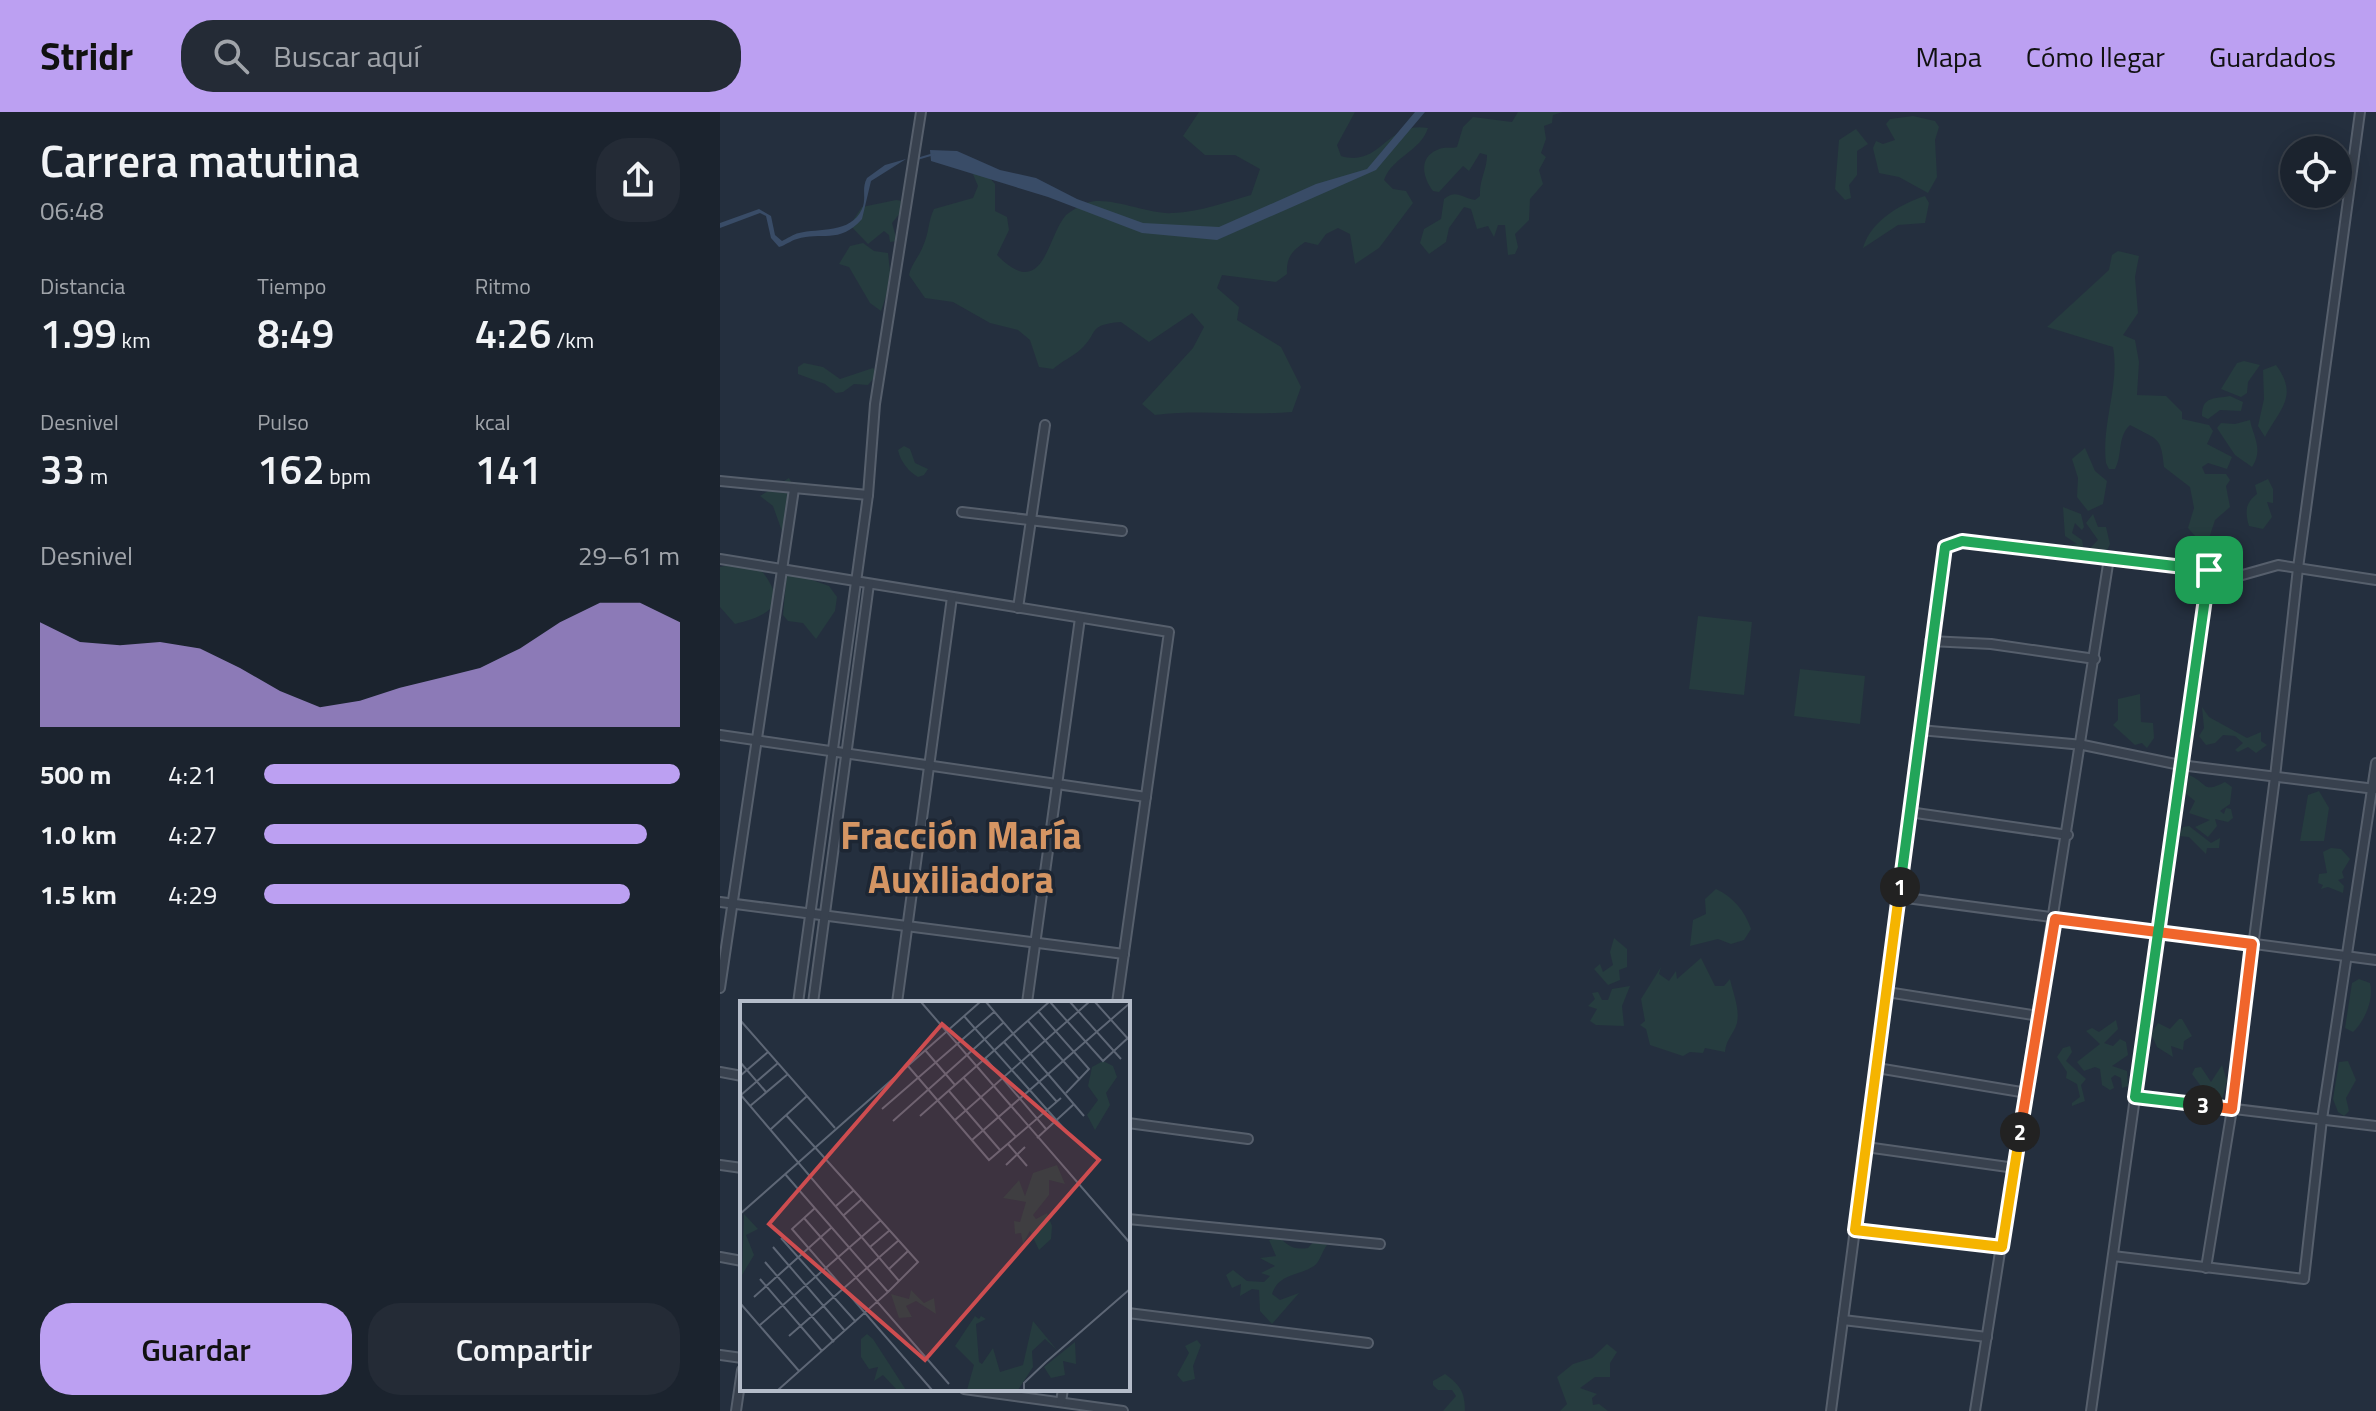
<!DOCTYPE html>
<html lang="es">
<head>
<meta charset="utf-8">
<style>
	:root { --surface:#1b232e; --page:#242b36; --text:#f1f3f6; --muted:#a0a4aa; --line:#39404a; --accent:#bca0f2 }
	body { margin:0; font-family:"Titillium Web",sans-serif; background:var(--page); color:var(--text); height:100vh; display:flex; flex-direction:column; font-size:30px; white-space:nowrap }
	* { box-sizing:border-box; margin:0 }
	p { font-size:26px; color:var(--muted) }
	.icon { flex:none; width:44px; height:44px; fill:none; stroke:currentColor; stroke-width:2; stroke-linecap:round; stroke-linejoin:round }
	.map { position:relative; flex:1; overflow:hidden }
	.details { display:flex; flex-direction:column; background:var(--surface); width:720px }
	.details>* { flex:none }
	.fabs { position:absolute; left:1560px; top:24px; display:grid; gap:16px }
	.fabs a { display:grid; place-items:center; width:72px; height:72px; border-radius:50%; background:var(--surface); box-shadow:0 4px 20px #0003,0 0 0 2px var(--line); font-size:40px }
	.pin { position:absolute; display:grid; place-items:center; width:68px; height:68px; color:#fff; margin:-34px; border-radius:16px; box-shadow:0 4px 12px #0006 }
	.km { position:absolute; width:40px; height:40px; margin:-20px; border-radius:50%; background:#222; color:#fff; font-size:22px; line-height:40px; text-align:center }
	.round { display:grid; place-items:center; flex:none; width:84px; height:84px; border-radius:32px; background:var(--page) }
	.summary { display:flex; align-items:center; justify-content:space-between; height:136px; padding:0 40px }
	h1 { font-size:44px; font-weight:600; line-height:60px }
	.figures { display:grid; grid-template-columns:repeat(3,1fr); gap:12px; height:136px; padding:8px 40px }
	.figures div { display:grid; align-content:center }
	.figures b { font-size:40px; font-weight:600 }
	.figures small { font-size:22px; font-weight:400 }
	.figures p { font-size:22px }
	.chart { height:224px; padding:16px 40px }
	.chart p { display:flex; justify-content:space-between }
	.chart svg { width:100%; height:144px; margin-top:8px; fill:var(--accent); opacity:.7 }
	.button { display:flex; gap:16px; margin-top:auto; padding:16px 40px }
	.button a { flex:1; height:92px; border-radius:32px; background:var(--accent); color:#111; font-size:32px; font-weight:600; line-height:92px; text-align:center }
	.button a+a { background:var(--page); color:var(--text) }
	ul { padding:0 40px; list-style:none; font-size:26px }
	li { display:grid; grid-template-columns:128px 96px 1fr; align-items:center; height:60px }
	li i { height:20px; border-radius:10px; background:var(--accent) }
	header { display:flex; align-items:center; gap:48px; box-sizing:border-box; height:112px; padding:0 40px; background:var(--accent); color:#111 }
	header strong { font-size:38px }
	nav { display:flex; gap:44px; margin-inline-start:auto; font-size:28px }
	.search { width:560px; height:72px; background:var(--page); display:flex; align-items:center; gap:20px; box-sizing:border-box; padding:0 28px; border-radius:32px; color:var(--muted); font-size:30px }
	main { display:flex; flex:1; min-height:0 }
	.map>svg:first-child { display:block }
	.green { fill:#263c3f }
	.water { fill:#394c67 }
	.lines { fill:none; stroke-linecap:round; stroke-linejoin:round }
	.stream { stroke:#394c67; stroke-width:2 }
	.minor-casing { stroke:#565f6c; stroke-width:12 }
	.minor { stroke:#38414e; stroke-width:8 }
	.split-1-casing { stroke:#fff; stroke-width:16 }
	.split-2-casing { stroke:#fff; stroke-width:16 }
	.split-3-casing { stroke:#fff; stroke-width:16 }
	.split-4-casing { stroke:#fff; stroke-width:16 }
	.split-1 { stroke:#22a559; stroke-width:10 }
	.split-2 { stroke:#f5b400; stroke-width:10 }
	.split-3 { stroke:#f0652b; stroke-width:10 }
	.split-4 { stroke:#22a559; stroke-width:10 }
	.labels { text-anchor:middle; stroke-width:7; stroke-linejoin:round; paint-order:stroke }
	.district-label { font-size:38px; font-weight:bold; fill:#d59563; stroke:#1d2633 }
	.inset-road { fill:none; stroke:#5e6776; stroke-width:2 }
	.view { fill:#ce4d50; fill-opacity:0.15; stroke:#ce4d50; stroke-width:4 }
	.inset-edge { fill:none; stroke:#b4bcc9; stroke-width:4 }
</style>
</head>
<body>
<header>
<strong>Stridr</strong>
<div class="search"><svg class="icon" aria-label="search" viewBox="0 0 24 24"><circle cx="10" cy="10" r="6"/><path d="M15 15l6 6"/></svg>Buscar aquí</div>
<nav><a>Mapa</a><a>Cómo llegar</a><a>Guardados</a></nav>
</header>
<main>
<section class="details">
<div class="summary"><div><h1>Carrera matutina</h1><p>06:48</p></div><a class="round"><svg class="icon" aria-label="share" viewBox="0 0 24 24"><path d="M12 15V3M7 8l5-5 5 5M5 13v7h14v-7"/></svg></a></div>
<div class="figures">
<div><p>Distancia</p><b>1.99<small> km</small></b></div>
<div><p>Tiempo</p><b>8:49</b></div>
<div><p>Ritmo</p><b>4:26<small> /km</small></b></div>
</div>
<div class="figures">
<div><p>Desnivel</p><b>33<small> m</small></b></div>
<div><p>Pulso</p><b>162<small> bpm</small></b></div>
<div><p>kcal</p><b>141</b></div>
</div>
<div class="chart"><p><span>Desnivel</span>29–61 m</p>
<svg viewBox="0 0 160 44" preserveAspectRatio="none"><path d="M0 44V12L10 18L20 19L30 18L40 20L50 26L60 33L70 38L80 36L90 32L100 29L110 26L120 20L130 12L140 6L150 6L160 12V44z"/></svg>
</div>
<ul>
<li><b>500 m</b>4:21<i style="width:100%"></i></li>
<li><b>1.0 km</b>4:27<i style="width:92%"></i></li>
<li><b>1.5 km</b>4:29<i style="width:88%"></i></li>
</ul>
<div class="button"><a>Guardar</a><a>Compartir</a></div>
</section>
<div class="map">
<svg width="1656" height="1299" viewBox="0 0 1656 1299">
	<rect width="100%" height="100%" fill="#242f3e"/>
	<g class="green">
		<path d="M 479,0 L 635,0 L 617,33 L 621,44 C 661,56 666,9 708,16 C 700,40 673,44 664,68 L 673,77 L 686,79 L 693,91 L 659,136 L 635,152 L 630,122 L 618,116 L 606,122 L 598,133 L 585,130 C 572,139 566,145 567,162 L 556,170 L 502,163 L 497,176 L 519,195 L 517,208 L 561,235 L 581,275 L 572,300 C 526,304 481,297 435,303 L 422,292 L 473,236 L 484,215 L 472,201 L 429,230 L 401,210 C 366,213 380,220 360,238 C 352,245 342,249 333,257 L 319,255 L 310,228 L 298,218 L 270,211 L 233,190 L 205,186 L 189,163 C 192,151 199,145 203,134 C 209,122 208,109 214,97 L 253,86 L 258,74 L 252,60 L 266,62 L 275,72 L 275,99 L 287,105 L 289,118 L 277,143 C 324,191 327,124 346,103 C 351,99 361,93 367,91 C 388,83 429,103 453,101 C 480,100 506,90 531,83 L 540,57 L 515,43 L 485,43 L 463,24 Z"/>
		<path d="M 798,0 L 843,0 L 833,3 L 832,11 L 824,14 L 826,27 L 821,41 L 826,45 L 819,58 L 823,72 L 810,87 L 809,108 L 795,122 L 798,135 L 795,142 L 788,143 L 785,113 L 778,113 L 774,125 L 768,114 L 757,117 L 751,97 L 744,95 L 729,116 L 726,130 L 709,142 L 700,131 L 704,117 L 721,107 L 724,87 C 737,77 741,86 755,88 L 760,84 C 759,68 767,58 767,43 L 760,41 L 749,59 L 743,54 L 719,80 L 713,79 C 703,66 698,46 717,38 C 724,34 730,37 737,35 L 743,15 L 753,5 L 792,10 Z"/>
		<polygon points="1193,4 1215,9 1219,15 1215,28 1217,65 1208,81 1179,65 1159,61 1153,36 1156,29 1163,32 1175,28 1166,12 1170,7"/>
		<polygon points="1136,17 1148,32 1137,39 1137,63 1129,73 1131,86 1125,88 1115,77 1119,28"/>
		<path d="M 1205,84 L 1209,91 L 1205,111 L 1178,113 L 1143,136 C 1151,109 1180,92 1205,84 Z"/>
		<polygon points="176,88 182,89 184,96 172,111 177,129 170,130 169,123 164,119 148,132 130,113 142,95"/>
		<polygon points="143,131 154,139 168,141 171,169 161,199 150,191 129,155 119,152 130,134"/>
		<path d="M 1398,139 L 1419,144 L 1415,165 L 1418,201 L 1403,223 L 1415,228 L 1419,250 L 1417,283 L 1446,284 L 1462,300 L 1462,307 L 1489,313 L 1493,319 L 1487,332 L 1512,345 L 1507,357 L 1488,351 L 1482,355 L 1485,362 L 1506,362 L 1510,368 L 1506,374 L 1510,395 L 1495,408 L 1488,429 L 1482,432 L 1468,416 L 1474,396 L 1470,375 L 1444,355 C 1441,323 1437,328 1410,313 C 1397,325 1403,342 1395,357 L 1389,357 L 1386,351 C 1381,312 1400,273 1393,235 L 1327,215 L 1389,158 L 1392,143 Z"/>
		<polygon points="1524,249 1540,253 1528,270 1527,281 1521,285 1501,277 1517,251"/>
		<polygon points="84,251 103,255 120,267 153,256 157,262 148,273 134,272 123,280 116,281 105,272 78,262 78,255"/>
		<path d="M 1556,253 C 1579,284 1560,297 1545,325 L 1538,314 L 1544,287 L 1543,258 Z"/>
		<path d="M 1510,284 L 1523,290 L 1521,299 L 1500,298 L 1488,307 L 1482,304 C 1482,284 1494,287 1510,284 Z"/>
		<path d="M 1530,308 C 1533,324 1544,338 1532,355 L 1515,343 L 1497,316 L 1501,311 L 1515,312 Z"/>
		<path d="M 184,334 L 190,337 L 195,351 L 208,357 L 204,363 L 198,365 C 189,360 180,349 178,338 Z"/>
		<polygon points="1365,336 1375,359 1387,369 1383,392 1368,399 1357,385 1358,366 1352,347"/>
		<polygon points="69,366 78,383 71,401 74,415 71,421 63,422 53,394 40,384"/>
		<path d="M 1548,367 L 1553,377 L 1553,391 L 1547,390 L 1552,405 L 1543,417 L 1529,414 C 1525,400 1525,391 1537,382 L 1535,373 Z"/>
		<polygon points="1343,395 1361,402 1364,415 1362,418 1355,411 1352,421 1362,428 1364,440 1348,437 1350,433 1357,432 1345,424"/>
		<polygon points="1373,402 1378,415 1386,415 1390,432 1385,443 1368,438 1378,428 1366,411"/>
		<path d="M 13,452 L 41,458 C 69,493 50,503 15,512 L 0,495 L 0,455 Z"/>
		<polygon points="67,459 109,474 117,485 115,499 96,527 83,511 68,509 63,503"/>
		<polygon points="978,504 1032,510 1024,583 969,577"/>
		<polygon points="1080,557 1145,564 1140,612 1074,604"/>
		<polygon points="1420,582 1421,610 1433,611 1434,626 1427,636 1422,631 1415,633 1393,613 1398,608 1398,587"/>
		<polygon points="1482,595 1489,605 1527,626 1541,620 1541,629 1547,633 1536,641 1528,635 1518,640 1515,638 1523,631 1515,624 1503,623 1495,631 1486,633 1479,624 1484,616"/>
		<path d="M 1469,663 C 1488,671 1482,682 1505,670 L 1512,675 L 1510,692 L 1500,699 L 1504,702 L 1506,696 L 1511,697 L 1513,706 L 1508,710 L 1495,707 L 1497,714 L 1488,725 L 1475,715 L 1490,708 L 1469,701 L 1475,689 L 1465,681 Z"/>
		<polygon points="1599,679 1609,696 1604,729 1580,729 1588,683"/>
		<polygon points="1469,714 1491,731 1500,726 1499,736 1487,736 1486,742 1469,725 1459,724 1463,715"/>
		<polygon points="1611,736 1621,737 1630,747 1622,760 1624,766 1618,768 1624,774 1623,781 1608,775 1601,777 1603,773 1598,771 1599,762 1607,761 1603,740"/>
		<path d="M 996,777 C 1013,785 1025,799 1031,817 L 1024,828 L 1011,832 L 998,827 L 970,834 L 973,808 L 986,802 L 985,787 Z"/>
		<polygon points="894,826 907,837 907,855 899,858 900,868 888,873 874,857 880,852 883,860 893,853 890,840"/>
		<path d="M 981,846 L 995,874 L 1004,874 L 1010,867 C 1013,881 1020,897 1017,911 C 1014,922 1006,927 1005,940 L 985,936 L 983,941 L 970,940 L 963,944 L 930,933 L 926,917 L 920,913 L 925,909 L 921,887 L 941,855 L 939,862 L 949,869 L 956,859 L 957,867 Z"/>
		<path d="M 1639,867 L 1650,871 C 1654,887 1645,909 1633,920 L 1625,916 L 1632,871 Z"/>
		<polygon points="910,874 902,894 904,914 876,913 870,909 877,897 868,894 875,887 872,881 878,880 882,888 888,888 892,877"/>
		<polygon points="1459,907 1462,907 1472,924 1464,929 1463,938 1451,934 1453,945 1437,935 1431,922 1438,911 1450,917"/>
		<polygon points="1396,908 1398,917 1384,931 1393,934 1400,927 1406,930 1408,943 1392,954 1407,959 1408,974 1402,976 1401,966 1395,963 1391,966 1394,976 1390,978 1382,973 1380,957 1375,955 1364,959 1357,950 1380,932 1366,919 1372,916 1379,920"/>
		<polygon points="1350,934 1352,940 1346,949 1366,967 1361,973 1365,989 1352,994 1352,991 1360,985 1357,972 1346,966 1347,960 1337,945 1343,936"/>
		<polygon points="1628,949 1636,968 1626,986 1629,999 1624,1004 1618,1000 1613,987 1619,950"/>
		<polygon points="1502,953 1507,969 1502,988 1496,992 1474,986 1483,977 1472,962 1475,956 1481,955 1491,970"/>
		<path d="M 559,1125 C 569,1134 572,1138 588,1136 L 595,1128 L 607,1133 C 602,1139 600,1150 594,1154 C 579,1164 559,1161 552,1182 L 560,1188 L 579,1181 L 552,1212 L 540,1199 L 539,1178 L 532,1177 L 520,1184 L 521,1172 L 512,1176 L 506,1163 L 513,1158 L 527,1169 L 544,1170 L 550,1164 L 541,1161 L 555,1154 L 540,1146 L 556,1144 L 549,1128 Z"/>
		<polygon points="477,1228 481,1233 473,1254 475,1267 463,1270 457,1263 469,1241 465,1234"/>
		<polygon points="887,1232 897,1240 890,1251 890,1265 875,1265 860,1276 877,1282 872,1286 873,1293 879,1292 888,1299 840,1299 847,1292 837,1265 853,1252 872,1246"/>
		<path d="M 725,1262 C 740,1273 745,1280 745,1299 L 723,1299 L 736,1284 L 732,1278 L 718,1278 L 713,1273 L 713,1269 Z"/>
	</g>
	<g class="water">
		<polygon points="695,0 705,0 656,58 497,128 422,121 328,85 211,49 210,38 237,39 280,58 316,66 357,87 423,111 499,115 596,72 647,57"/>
		<path d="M 186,47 L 151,69 L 142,107 C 119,133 101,119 77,127 C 70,129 66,133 59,135 L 51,126 L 46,104 L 40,101 L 0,116 L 0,111 L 39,97 L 51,104 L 55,123 L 62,129 C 67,127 73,122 79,121 C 98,116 131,122 142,97 C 147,86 141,77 147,66 L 165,53 Z"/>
	</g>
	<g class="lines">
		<polyline class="stream" points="197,47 214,42"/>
		<defs>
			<g id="minor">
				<polyline points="0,369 148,383"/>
				<polyline points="242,400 402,419"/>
				<polyline points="0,447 449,520 397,891"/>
				<polyline points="298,496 325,313"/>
				<polyline points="1210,529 1271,532 1375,547"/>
				<polyline points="1200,618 1363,633 1460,653 1655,677"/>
				<polyline points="0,623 426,685"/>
				<polyline points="1189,700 1348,723"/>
				<polyline points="1179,785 1656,848"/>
				<polyline points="0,790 404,842"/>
				<polyline points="0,876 74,377"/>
				<polyline points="1167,880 1319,904"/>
				<polyline points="78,891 148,383 155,292 201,0"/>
				<polyline points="93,891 149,472"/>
				<polyline points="177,891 232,485"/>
				<polyline points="307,891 360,506"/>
				<polyline points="1157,956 1307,981"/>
				<polyline points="0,960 22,964"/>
				<polyline points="1415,985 1656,1014"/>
				<polyline points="408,1011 528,1027"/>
				<polyline points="1146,1035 1295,1056"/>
				<polyline points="0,1053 22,1056"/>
				<polyline points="408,1107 660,1132"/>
				<polyline points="1135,1118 1282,1135"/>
				<polyline points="1393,1144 1584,1167 1602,1007 1656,651"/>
				<polyline points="0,1145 22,1149"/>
				<polyline points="1486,1156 1512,997 1555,665 1578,456 1640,0"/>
				<polyline points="408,1201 648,1231"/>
				<polyline points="1123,1208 1267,1225"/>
				<polyline points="0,1243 22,1246"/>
				<polyline points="244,1277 403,1299"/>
				<polyline points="341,1290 343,1277"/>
				<polyline points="16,1299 22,1258"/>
				<polyline points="1111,1299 1225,435 1242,429 1489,458"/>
				<polyline points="1255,1299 1389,446"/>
				<polyline points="1371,1299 1489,458 1519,464 1558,453 1656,468"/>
			</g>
		</defs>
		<use href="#minor" class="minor-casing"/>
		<use href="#minor" class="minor"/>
	</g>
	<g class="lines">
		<defs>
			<polyline id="split-1" points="1180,775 1225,435 1242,429 1489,458"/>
			<polyline id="split-2" points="1180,775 1135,1118 1282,1135 1300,1020"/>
			<polyline id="split-3" points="1300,1020 1335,807 1532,832 1512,997 1483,993"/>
			<polyline id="split-4" points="1483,993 1415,985 1489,458"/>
		</defs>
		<use href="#split-1" class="split-1-casing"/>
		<use href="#split-2" class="split-2-casing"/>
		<use href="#split-3" class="split-3-casing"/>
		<use href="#split-4" class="split-4-casing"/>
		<use href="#split-1" class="split-1"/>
		<use href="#split-2" class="split-2"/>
		<use href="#split-3" class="split-3"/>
		<use href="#split-4" class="split-4"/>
	</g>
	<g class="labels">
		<g class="district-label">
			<text x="241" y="737">Fracción María<tspan x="241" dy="44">Auxiliadora</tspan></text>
		</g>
	</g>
	<g transform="translate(20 889)">
		<rect width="390" height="390" fill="#242f3e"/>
		<path d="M 363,60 L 373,65 L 377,76 L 366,92 L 370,104 L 355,129 L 347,114 L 358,99 L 348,85 L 352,66 ZM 317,164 L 325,183 L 309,179 L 309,194 L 293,214 L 296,218 L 307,212 L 312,225 L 311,238 L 299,249 L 290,230 L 283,243 L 281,232 L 275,233 L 274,220 L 280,221 L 286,201 L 263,197 L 279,179 L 285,195 L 293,172 ZM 4,213 L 18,228 L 6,234 L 14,254 L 2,274 ZM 171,289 L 184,302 L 194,297 L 196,313 L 176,300 L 166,305 L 172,316 L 159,317 L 151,293 L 169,298 ZM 235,315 L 239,318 L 241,315 L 246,318 L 236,323 L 239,361 L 242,363 L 253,347 L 260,371 L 283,364 L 293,320 L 317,349 L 305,338 L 292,350 L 293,366 L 278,389 L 227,389 L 234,364 L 215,345 ZM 127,333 L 133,338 L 166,389 L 157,389 L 143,374 L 134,380 L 138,366 L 129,368 L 121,356 L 121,338 ZM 335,341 L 336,363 L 323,360 L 325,374 L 311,377 L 304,366 Z" fill="#263c3f"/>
		<path class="inset-road" d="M 181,1 L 390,242M 246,1 L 344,115M 310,1 L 363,60 L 390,35M 330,1 L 381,58M 355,1 L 390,40M 298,10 L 349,68 L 326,92M 224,15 L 326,130M 0,19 L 95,127M 288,20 L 340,79M 264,41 L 317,101M 185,49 L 215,84M 245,57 L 306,128M 0,61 L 26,91M 168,65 L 249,159 L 321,97M 0,75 L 28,51M 223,76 L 276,136M 209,90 L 260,149M 0,93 L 159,280M 1,94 L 38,62M 10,105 L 48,73M 142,108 L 254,11M 46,114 L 178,261 L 148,291M 180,115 L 309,1M 215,119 L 349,1M 153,120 L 264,21M 31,128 L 67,95M 297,137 L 334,103M 232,139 L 390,2M 268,143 L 287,165M 266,164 L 285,146M 96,205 L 114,189M 75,207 L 52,228 L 192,389M 0,213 L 240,1M 104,214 L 122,198M 64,217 L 209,383M 41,237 L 116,321M 33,246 L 105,330M 130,246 L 150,229M 25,261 L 94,341M 149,268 L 168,250M 20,278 L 82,350M 14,296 L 92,226M 0,302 L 59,370M 20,324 L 141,219M 49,335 L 159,239M 38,389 L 148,291 L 45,173M 284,389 L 284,382 L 306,361 L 390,288"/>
		<path class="view" d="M 202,23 L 359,159 L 185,359 L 29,223 Z"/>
		<rect width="390" height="390" class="inset-edge"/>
	</g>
</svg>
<div class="fabs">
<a><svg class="icon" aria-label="locate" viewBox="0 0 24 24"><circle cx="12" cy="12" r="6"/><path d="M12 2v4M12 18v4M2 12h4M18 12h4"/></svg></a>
</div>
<div class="pin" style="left:1489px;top:458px;background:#1e9e55"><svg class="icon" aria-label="arrive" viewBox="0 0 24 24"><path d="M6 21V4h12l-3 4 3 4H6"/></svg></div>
<b class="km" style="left:1180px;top:775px">1</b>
<b class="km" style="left:1300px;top:1020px">2</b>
<b class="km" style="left:1483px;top:993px">3</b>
</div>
</main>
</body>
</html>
